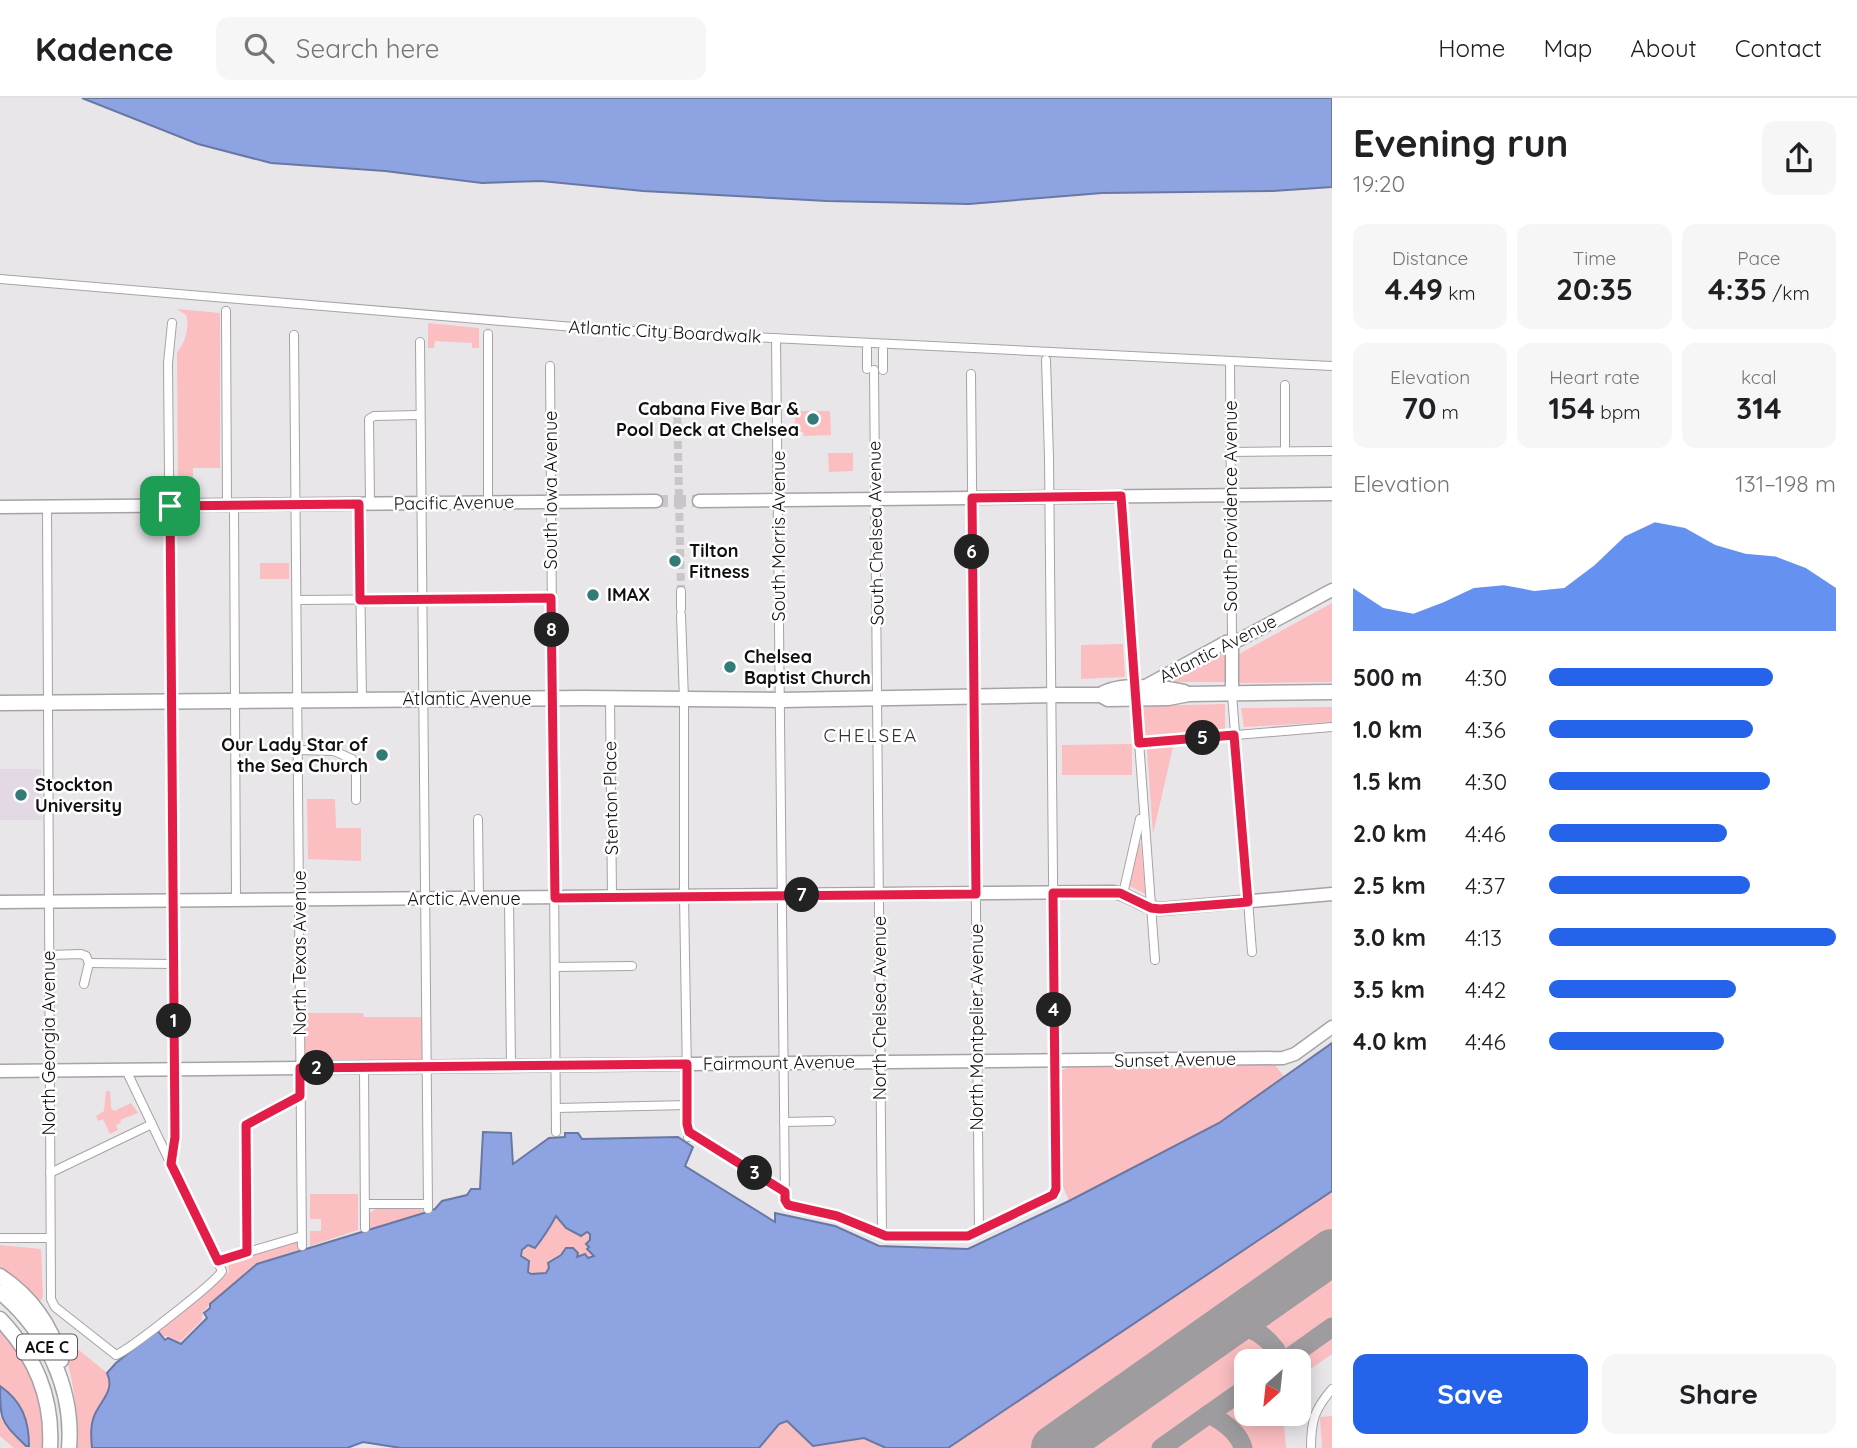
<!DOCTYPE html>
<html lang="en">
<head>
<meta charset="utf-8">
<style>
	:root { --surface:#fff; --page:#f6f6f6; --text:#202124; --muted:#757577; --line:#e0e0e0; --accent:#2563eb }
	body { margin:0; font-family:Quicksand,sans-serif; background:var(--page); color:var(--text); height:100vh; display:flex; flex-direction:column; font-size:26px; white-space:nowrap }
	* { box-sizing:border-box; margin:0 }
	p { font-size:23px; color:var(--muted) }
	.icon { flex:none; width:38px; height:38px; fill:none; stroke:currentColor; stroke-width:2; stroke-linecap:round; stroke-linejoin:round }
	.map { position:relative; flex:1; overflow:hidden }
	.details { display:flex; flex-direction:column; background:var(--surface); width:525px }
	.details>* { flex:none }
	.needle { width:46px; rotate:207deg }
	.fabs { position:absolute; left:1234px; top:1251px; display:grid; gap:14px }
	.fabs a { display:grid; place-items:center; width:77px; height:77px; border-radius:14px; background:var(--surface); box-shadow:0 4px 18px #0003; font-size:35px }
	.pin { position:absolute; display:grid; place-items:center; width:60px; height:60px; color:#fff; margin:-30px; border-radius:14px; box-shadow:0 4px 10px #0006 }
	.km { position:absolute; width:35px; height:35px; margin:-18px; border-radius:50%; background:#222; color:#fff; font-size:19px; line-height:35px; text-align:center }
	.round { display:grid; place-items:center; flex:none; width:74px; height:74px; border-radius:14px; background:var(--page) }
	.summary { display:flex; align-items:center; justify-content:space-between; height:119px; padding:0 21px }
	h1 { font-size:38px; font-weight:800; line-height:52px }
	.figures { display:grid; grid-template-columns:repeat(3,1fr); gap:10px; height:119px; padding:7px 21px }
	.figures div { display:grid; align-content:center; border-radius:14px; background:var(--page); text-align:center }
	.figures b { font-size:30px; font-weight:800 }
	.figures small { font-size:19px; font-weight:400 }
	.figures p { font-size:19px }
	.chart { height:196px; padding:14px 21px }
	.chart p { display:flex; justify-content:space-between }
	.chart svg { width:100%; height:126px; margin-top:7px; fill:var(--accent); opacity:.7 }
	.action { display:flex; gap:14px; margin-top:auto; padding:14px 21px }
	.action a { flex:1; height:80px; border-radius:14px; background:var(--accent); color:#fff; font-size:28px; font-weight:800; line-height:80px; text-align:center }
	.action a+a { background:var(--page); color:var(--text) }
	ul { padding:0 21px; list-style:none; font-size:23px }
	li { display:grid; grid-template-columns:112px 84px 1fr; align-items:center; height:52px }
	li i { height:18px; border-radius:9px; background:var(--accent) }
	header { display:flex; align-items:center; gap:42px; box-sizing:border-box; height:98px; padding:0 35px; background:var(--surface); border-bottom:2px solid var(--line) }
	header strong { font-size:33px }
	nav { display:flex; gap:38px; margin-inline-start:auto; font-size:24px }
	.search { width:490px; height:63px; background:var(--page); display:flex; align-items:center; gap:18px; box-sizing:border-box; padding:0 24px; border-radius:14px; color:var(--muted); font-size:26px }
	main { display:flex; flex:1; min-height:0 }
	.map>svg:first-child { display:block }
	.built { fill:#e2d9e4 }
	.green { fill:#fbbec1 }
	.water { fill:#8ea4e2; stroke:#6878a3; stroke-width:2; fill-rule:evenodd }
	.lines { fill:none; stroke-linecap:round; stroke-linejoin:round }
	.taxiway { stroke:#9e9c9f; stroke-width:19 }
	.runway { stroke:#9e9c9f; stroke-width:46 }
	.street-tunnel { stroke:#c9c6c9; stroke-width:8; stroke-dasharray:8 4; stroke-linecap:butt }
	.secondary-tunnel { stroke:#c9c6c9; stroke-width:12; stroke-dasharray:12 6; stroke-linecap:butt }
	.street-casing { stroke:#a6a2a6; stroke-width:10 }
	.secondary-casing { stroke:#a6a2a6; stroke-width:15 }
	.primary-casing { stroke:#a6a2a6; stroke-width:15 }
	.highway-casing { stroke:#a6a2a6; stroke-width:17 }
	.street { stroke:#fff; stroke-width:8 }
	.secondary { stroke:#fff; stroke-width:12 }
	.primary { stroke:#fff; stroke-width:12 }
	.highway { stroke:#fff; stroke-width:14 }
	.route-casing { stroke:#fff; stroke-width:14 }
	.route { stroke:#e11d48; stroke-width:9 }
	.poi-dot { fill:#337b77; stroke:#fff; stroke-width:2.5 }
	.labels { text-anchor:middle; stroke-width:5; stroke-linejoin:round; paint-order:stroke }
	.shield { fill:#fff; stroke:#585858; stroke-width:2 }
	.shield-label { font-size:16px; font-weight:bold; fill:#111011 }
	.street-label { font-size:18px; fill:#111011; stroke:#fff }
	.poi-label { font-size:18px; font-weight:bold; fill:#111011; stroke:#fff; text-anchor:start }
	.neighbourhood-label { font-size:19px; letter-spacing:2px; fill:#343134; stroke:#fff }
</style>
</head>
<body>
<header>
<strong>Kadence</strong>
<div class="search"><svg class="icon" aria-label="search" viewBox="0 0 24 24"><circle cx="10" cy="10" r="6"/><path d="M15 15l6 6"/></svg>Search here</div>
<nav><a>Home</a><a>Map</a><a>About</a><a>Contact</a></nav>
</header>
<main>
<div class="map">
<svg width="1332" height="1350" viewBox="0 0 1332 1350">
	<rect width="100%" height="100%" fill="#e9e6ea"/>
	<polygon class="built" points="0,671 41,671 42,722 0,722"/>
	<g class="green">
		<path d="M 177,211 L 220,215 L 220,370 L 193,370 L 193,397 L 183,397 L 178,393 L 177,254 C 185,246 190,228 186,217 Z"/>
		<polygon points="428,225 479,230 479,250 472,250 472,245 435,243 434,250 428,250"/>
		<polygon points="798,313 830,313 831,337 804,338 803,334 795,334 795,315"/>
		<polygon points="828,355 853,355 853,373 829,374"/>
		<rect x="260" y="465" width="29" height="16"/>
		<polygon points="1332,505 1332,584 1239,585 1239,556"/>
		<polygon points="1123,546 1125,579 1081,581 1081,547"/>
		<polygon points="1226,550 1227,584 1165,584 1166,583"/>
		<polygon points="1225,606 1225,633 1144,641 1141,608"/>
		<polygon points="1332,609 1332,624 1244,629 1241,610"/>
		<polygon points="1132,646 1132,677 1062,677 1062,647"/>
		<polygon points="1173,649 1153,736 1147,651"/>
		<polygon points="307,701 335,701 336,730 361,730 361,763 308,761"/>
		<polygon points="1141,745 1145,793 1145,796 1128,787 1139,746"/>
		<polygon points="304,915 363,915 364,919 422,919 422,963 308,964 305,962"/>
		<polygon points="1275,967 1285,980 1219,1025 1069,1103 1062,1086 1062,972 1067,970"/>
		<polygon points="106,993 110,993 111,1010 114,1013 131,1005 138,1015 120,1022 121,1025 116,1027 118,1032 110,1036 103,1021 98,1023 96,1018 104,1013"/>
		<polygon points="1332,1093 1332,1256 1299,1279 1298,1264 1246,1264 1246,1316 1283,1316 1286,1350 948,1350"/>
		<polygon points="310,1096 358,1096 358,1132 310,1148 310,1133 321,1133 321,1121 310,1121"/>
		<polygon points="375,1111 422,1111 424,1115 369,1132 369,1116"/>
		<path d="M 556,1117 L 566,1130 L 581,1138 L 587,1134 L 590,1136 L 590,1155 L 596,1158 L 575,1161 L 564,1153 L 548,1165 L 549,1170 L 546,1175 L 530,1176 C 523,1167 518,1156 528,1147 L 535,1150 L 544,1140 Z"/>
		<polygon points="298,1143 298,1152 255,1166 209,1207 203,1214 202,1222 180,1244 167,1238 164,1239 157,1230 229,1174 228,1163"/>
		<polygon points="0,1147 41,1151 43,1199 39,1205 0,1174"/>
		<path d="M 0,1231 C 31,1264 46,1305 43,1350 L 14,1350 L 0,1338 L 0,1317 L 3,1325 L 2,1289 L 0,1288 Z"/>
		<path d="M 58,1235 L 107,1275 C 115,1292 102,1301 95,1316 C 90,1327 91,1339 92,1350 L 77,1350 C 79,1310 72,1272 58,1235 Z"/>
		<polygon points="1332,1318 1332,1350 1322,1350 1320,1319"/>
		<polygon points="788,1323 813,1348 864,1340 886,1350 759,1350 779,1326"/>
	</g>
	<g class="water">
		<polygon points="82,0 1332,0 1332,89 1273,93 1102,95 969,106 827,103 643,93 541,83 482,85 385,73 271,65 198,46"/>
		<path d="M 1332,945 L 1332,1093 L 948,1350 L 886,1350 L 864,1340 L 813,1348 L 787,1323 L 779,1326 L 759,1350 L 401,1350 L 363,1344 L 347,1350 L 92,1350 C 91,1339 90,1327 95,1316 C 102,1301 115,1292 107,1275 L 116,1265 L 157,1232 L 165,1242 L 168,1240 L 181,1246 L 207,1220 L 204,1215 L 210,1210 L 210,1206 L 257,1166 L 424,1115 L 435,1111 L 442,1103 L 467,1097 L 471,1091 L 480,1091 L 483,1034 L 511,1035 L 513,1066 L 549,1040 L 565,1039 L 565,1035 L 578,1035 L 582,1041 L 678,1039 L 693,1049 L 685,1068 L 775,1124 L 775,1115 L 835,1128 L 879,1148 L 968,1151 L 1069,1103 L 1219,1025 ZM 556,1118 L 566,1130 L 581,1138 L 587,1134 L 590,1136 L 590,1142 L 586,1146 L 589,1149 L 587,1151 L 594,1158 L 588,1160 L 585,1156 L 577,1159 L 578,1155 L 573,1150 L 566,1150 L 561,1157 L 548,1165 L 549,1170 L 546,1175 L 531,1176 L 528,1174 L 529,1163 L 521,1158 L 522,1152 L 528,1147 L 535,1150 C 543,1140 550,1129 556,1118 Z"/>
		<path d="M 0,1288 C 22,1303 29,1322 29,1348 L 26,1348 C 1,1323 0,1324 0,1288 Z"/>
	</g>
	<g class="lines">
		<g class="taxiway">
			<path d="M 1221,1232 C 1246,1225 1261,1232 1276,1252 L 1275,1264"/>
			<polyline points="1283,1264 1332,1229"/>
			<polyline points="1209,1316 1246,1290"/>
			<path d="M 1161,1350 L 1209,1316 C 1222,1323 1239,1334 1243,1350"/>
		</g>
		<polyline class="runway" points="1054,1350 1332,1154"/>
		<polyline class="street-tunnel" points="677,307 681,493"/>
		<polyline class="secondary-tunnel" points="656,403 699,403"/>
		<defs>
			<g id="street">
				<polyline points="0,181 610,232 1332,268"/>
				<polyline points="226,213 227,407"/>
				<polyline points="488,236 488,405"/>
				<polyline points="294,237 302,1148"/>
				<polyline points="776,240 785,1102 788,1107 837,1118 886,1138 968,1138 1053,1097 1056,1091 1049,359 1046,262"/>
				<polyline points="420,244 428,1111"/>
				<polyline points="883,252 883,272"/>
				<polyline points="1230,263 1232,543"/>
				<polyline points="550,268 556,1034"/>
				<polyline points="867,271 867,251"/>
				<polyline points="874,272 882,1137"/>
				<polyline points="971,276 979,1134"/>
				<polyline points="1285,287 1285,353"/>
				<polyline points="1230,354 1332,353"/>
				<polyline points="1121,398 1155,862"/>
				<polyline points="370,405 369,321 374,318 419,317"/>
				<polyline points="359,406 362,602"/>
				<path d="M 47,408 L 51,1201 L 55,1209 L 116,1257 C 129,1252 216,1184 222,1173 L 126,972"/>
				<polyline points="234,408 236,802"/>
				<polyline points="297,502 551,500"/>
				<polyline points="681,511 681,493"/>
				<polyline points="681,517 684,602 684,798 688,1039"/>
				<polyline points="1232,596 1252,854"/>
				<polyline points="610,601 612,799"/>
				<polyline points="1139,645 1332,629"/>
				<polyline points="298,652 334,653 352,661 356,671 356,702"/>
				<polyline points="478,721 479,801"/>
				<polyline points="1123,796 1140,721"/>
				<polyline points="509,801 511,968"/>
				<polyline points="48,857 81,856 86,858 89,865"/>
				<polyline points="89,865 174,866"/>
				<polyline points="555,869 632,868"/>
				<polyline points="84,886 89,865"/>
				<polyline points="364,969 365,1130"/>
				<polyline points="557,1010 687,1007"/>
				<polyline points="784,1024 831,1023"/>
				<polyline points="687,1032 785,1094"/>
				<polyline points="171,1066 175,1039 168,265 172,225"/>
				<polyline points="50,1075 152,1026"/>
				<polyline points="365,1106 428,1106"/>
				<polyline points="0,1140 50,1140"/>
				<polyline points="247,1154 246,1027 300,998"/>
				<polyline points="218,1163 302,1138"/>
				<path d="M 1311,1350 C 1311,1323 1314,1312 1332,1291"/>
			</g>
			<g id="secondary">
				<polyline points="699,403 1332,396"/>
				<polyline points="0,409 656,403"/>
				<path d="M 0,804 L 1113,794 C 1130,796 1143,810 1160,811 L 1332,796"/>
				<polyline points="0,973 1283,960 1295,956 1332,929"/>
			</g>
			<g id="primary">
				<polyline points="1140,591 1226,544 1239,542 1332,492"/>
				<polyline points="1232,596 1232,543"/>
			</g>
			<g id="highway">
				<path d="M 1101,597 C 1117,585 1165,589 1184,594"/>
				<polyline points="0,605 583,600 781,602 1058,597 1101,597 1108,601 1168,600 1189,596 1332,594"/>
				<path d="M 0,1178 C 30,1198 51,1227 61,1262"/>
				<path d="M 0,1194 C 46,1232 74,1291 69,1350"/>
				<path d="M 0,1221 C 35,1258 53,1299 50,1350"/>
			</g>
		</defs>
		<use href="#street" class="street-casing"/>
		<use href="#secondary" class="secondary-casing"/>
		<use href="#primary" class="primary-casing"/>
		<use href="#highway" class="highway-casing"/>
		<use href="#street" class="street"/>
		<use href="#secondary" class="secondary"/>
		<use href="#primary" class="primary"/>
		<use href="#highway" class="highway"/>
	</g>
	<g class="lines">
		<defs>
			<polygon id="route" points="1121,398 1139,645 1234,637 1248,804 1160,811 1151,810 1120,795 1053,795 1056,1091 1053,1097 968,1138 886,1138 837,1118 788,1107 785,1102 785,1094 689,1034 687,1026 687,966 300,970 300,998 246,1027 247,1154 218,1163 171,1066 175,1039 170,408 359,406 360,502 551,500 555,800 976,796 972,400"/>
		</defs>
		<use href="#route" class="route-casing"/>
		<use href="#route" class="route"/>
	</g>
	<g class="poi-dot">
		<circle cx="813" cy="321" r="7"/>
		<circle cx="675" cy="463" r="7"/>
		<circle cx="593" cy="497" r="7"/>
		<circle cx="730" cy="569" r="7"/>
		<circle cx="382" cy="657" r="7"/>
		<circle cx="21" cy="697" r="7"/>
	</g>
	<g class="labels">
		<rect class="shield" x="17" y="1236.5" width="60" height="25" rx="5"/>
		<g class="shield-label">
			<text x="47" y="1255">ACE C</text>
		</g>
		<g class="street-label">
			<text transform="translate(665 234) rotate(3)" y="6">Atlantic City Boardwalk</text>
			<text transform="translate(551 392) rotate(-90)" y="6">South Iowa Avenue</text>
			<text transform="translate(454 405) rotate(-1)" y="6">Pacific Avenue</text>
			<text transform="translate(1231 408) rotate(-90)" y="6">South Providence Avenue</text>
			<text transform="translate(876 435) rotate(-91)" y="6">South Chelsea Avenue</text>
			<text transform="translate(779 438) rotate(-90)" y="6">South Morris Avenue</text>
			<text transform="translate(1218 551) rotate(-27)" y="6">Atlantic Avenue</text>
			<text x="467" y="607">Atlantic Avenue</text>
			<text transform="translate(611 700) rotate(-91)" y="6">Stenton Place</text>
			<text x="464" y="807">Arctic Avenue</text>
			<text transform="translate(300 855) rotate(-90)" y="6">North Texas Avenue</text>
			<text transform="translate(880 910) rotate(-90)" y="6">North Chelsea Avenue</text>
			<text transform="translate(977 929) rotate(-90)" y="6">North Montpelier Avenue</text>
			<text transform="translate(49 945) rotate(-90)" y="6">North Georgia Avenue</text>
			<text transform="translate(1175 962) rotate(-1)" y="6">Sunset Avenue</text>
			<text transform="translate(779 965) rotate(-1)" y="6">Fairmount Avenue</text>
		</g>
		<g class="poi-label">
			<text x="799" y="317" text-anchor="end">Cabana Five Bar &amp;<tspan x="799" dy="21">Pool Deck at Chelsea</tspan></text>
			<text x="689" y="459">Tilton<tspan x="689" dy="21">Fitness</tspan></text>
			<text x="607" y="503">IMAX</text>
			<text x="744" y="565">Chelsea<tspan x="744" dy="21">Baptist Church</tspan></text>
			<text x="368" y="653" text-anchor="end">Our Lady Star of<tspan x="368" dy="21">the Sea Church</tspan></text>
			<text x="35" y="693">Stockton<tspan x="35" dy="21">University</tspan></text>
		</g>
		<g class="neighbourhood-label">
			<text x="871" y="644">CHELSEA</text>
		</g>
	</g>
</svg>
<div class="fabs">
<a><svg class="needle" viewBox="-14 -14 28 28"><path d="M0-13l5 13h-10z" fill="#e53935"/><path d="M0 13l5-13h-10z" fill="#757577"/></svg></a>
</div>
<div class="pin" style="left:170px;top:408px;background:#1e9e55"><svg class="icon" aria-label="arrive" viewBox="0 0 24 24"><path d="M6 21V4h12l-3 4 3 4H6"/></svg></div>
<b class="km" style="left:174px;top:923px">1</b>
<b class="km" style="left:317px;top:970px">2</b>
<b class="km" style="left:755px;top:1075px">3</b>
<b class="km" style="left:1054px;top:912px">4</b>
<b class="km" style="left:1203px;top:640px">5</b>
<b class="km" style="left:972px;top:454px">6</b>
<b class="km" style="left:802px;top:797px">7</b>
<b class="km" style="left:552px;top:532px">8</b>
</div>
<section class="details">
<div class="summary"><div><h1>Evening run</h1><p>19:20</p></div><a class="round"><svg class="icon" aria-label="share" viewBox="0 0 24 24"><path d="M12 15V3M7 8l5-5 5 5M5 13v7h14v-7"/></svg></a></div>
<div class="figures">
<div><p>Distance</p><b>4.49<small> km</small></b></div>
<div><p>Time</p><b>20:35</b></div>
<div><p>Pace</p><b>4:35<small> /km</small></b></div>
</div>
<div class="figures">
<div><p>Elevation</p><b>70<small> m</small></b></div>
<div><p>Heart rate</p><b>154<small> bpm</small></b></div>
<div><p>kcal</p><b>314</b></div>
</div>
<div class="chart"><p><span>Elevation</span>131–198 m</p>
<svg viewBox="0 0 160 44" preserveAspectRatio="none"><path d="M0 44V29L10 36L20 38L30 34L40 29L50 28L60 30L70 29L80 21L90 11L100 6L110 8L120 14L130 17L140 18L150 22L160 29V44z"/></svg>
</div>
<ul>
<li><b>500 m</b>4:30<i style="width:78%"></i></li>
<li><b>1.0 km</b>4:36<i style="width:71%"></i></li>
<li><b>1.5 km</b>4:30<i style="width:77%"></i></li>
<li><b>2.0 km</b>4:46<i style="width:62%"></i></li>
<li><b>2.5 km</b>4:37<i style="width:70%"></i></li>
<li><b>3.0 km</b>4:13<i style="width:100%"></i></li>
<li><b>3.5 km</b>4:42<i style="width:65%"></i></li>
<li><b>4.0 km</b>4:46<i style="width:61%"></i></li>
</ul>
<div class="action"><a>Save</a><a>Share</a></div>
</section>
</main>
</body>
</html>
